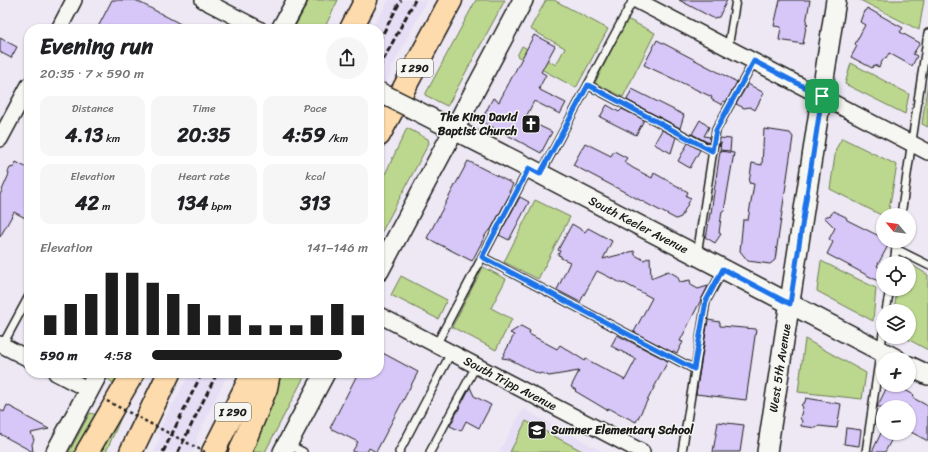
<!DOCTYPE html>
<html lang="en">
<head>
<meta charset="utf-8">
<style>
	:root { --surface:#fff; --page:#f6f6f6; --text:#202124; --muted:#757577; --accent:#1c1c1c }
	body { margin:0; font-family:Sriracha,sans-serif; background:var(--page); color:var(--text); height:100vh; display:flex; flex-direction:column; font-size:15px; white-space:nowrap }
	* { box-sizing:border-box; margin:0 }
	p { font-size:13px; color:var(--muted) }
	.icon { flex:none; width:22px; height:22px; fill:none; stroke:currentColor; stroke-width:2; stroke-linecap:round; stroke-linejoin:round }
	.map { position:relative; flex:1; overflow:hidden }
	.side { position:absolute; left:24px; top:24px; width:360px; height:354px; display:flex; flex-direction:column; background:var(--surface); border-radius:16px; box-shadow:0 1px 3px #0004 }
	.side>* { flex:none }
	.needle { width:26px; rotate:299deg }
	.tools { position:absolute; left:876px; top:208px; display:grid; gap:8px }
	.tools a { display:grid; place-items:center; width:40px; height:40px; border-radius:50%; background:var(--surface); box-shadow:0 1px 3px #0004; font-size:20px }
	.pin { position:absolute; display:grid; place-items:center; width:34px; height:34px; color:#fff; margin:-17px; border-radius:8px; box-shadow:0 2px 6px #0006 }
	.round { display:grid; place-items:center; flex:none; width:42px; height:42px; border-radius:21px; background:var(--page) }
	.head { display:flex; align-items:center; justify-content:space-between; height:68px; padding:0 16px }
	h1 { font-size:22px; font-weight:700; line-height:30px }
	.figures { display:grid; grid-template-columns:repeat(3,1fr); gap:6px; height:68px; padding:4px 16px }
	.figures div { display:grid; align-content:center; border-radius:10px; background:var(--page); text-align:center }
	.figures b { font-size:20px; font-weight:700 }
	.figures small { font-size:11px; font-weight:400 }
	.figures p { font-size:11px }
	.chart { height:112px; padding:8px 16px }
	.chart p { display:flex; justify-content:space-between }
	.chart svg { width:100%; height:72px; margin-top:4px; stroke:var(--accent); stroke-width:6 }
	ul { padding:0 16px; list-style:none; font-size:13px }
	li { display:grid; grid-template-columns:64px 48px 1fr; align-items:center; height:30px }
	li i { height:10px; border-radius:5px; background:var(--accent) }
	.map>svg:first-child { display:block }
	.built { fill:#e6def5 }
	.green { fill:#bcd78e; stroke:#6c7a55 }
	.building { fill:#d7c7f8; stroke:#1c1c1c }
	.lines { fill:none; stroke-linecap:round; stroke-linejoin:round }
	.service-casing { stroke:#1c1c1c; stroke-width:10 }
	.minor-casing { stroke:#1c1c1c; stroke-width:18 }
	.tertiary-casing { stroke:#1c1c1c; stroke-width:22 }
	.motorway-casing { stroke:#1c1c1c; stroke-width:25 }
	.service { stroke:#f6f6f2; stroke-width:7 }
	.minor { stroke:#f6f6f2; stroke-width:15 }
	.tertiary { stroke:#f6f6f2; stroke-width:19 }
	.motorway { stroke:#fedbac; stroke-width:22 }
	.rail { stroke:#1c1c1c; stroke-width:3; stroke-dasharray:6 3; stroke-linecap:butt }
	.tertiary-bridge-casing { stroke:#1c1c1c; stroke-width:22; stroke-linecap:butt }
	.path-bridge { stroke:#1c1c1c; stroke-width:2.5; stroke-dasharray:3 3; stroke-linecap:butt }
	.tertiary-bridge { stroke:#f6f6f2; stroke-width:19 }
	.route-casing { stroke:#fff; stroke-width:8 }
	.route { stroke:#1a73e8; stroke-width:5 }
	.labels { text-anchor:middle; stroke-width:3; stroke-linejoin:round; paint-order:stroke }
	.shield { fill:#f6f6f2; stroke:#5d5d5c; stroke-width:1 }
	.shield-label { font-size:11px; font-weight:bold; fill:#1c1c1c }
	.poi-label { font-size:12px; font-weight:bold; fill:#1c1c1c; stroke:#f6f6f2; text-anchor:end }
	.street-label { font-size:12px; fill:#1c1c1c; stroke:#f6f6f2 }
</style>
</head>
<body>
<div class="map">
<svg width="928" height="452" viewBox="0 0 928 452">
	<rect width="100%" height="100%" fill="#ede8f4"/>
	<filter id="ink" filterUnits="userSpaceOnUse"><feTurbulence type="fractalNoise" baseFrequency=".025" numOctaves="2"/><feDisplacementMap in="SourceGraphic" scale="8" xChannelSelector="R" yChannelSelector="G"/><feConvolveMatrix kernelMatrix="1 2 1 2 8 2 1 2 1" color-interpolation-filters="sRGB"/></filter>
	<g filter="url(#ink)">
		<g class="built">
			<polygon points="389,0 427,0 391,69 390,75 379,97 379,29 371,29"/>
			<polygon points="190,373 228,373 196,439 198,443 193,452 154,452 161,436 158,433 162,424"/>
			<polygon points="523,409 603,452 499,452"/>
		</g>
		<g class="green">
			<polygon points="309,0 338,0 324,29 297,28 296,25"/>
			<polygon points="476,0 505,0 448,105 447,106 425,95"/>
			<polygon points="546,0 554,0 608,29 576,88 517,56 522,46 556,65 565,48 530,29"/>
			<polygon points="860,0 924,0 919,30"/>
			<polygon points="627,19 655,33 623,97 595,83"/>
			<polygon points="851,63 909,94 905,114 845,84"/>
			<polygon points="928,82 928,127 922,124"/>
			<polygon points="407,128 428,139 429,143 379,237 379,187"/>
			<polygon points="842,138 897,165 888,215 883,215 883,216 830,189 836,149"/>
			<polygon points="535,200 570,217 538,279 504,262"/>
			<polygon points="821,261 876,288 873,321 817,291"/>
			<polygon points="909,263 928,275 928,350 904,337 909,337 909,311 894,311 897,289 909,289"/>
			<polygon points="483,267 506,279 491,308 512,319 496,350 452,327"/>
			<polygon points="401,276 447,300 438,319 391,295"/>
			<polygon points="805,339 866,373 862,399 798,392"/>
			<polygon points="111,373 123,373 114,384 108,379"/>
			<polygon points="281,373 306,373 265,452 248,452"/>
			<polygon points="118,411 123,413 106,452 94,452"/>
			<polygon points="90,413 97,415 81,452 69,452"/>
			<polygon points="526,421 584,452 510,452"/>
		</g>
		<g class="building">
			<polygon points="112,0 135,0 190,29 97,29"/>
			<polygon points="679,0 727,0 719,17 713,18"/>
			<polygon points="780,0 810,0 806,23 808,25 806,27 803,44 779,40 781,27 774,26"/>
			<polygon points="867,8 903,28 900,32 920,43 913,54 917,56 912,66 889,53 886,59 884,58 879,67 874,65 872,68 851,57 857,46 855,44 865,25 860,22 864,11 865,11"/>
			<polygon points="534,35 555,46 541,72 546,75 539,88 540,89 540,90 566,103 560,114 534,101 525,119 552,132 541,153 481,121 493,98 499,102"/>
			<polygon points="0,38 17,47 11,58 0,52"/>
			<polygon points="657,40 737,82 726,102 723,101 722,105 711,99 712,97 644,65"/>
			<polygon points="748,84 764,93 755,110 750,107 744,108 736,104"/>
			<polygon points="632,89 684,115 680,128 627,100"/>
			<polygon points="607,105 619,112 622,109 644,120 636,135 600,117"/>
			<polygon points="700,120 709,127 704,136 710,137 709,143 692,134"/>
			<polygon points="764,129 790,133 793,137 775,260 770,264 748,261 740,251 743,220 748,220 754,184 749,183 752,163 762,165"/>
			<polygon points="662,130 676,137 671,153 654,144"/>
			<polygon points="720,138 731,139 730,151 720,150 721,142 719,146"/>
			<polygon points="585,143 611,156 614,151 627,158 624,162 633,168 652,178 654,173 688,192 686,196 691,198 681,217 676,219 573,165"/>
			<polygon points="688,143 700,150 690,168 678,161"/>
			<polygon points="720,151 734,153 724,211 722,211 719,233 721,234 715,243 705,237 707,233 710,213 711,213"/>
			<polygon points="468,161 513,184 509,192 511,192 490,231 489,230 486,234 472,261 427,238"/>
			<polygon points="16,162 29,169 29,220 14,212 0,237 0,195 9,174 8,172 10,168 14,167"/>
			<polygon points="520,197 529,202 509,240 499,235"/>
			<polygon points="833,211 846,217 847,220 883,238 883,241 890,242 877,266 883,270 878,281 827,254 833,242 829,239 835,228 824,217 831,215"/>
			<polygon points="572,224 585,232 588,228 612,241 603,259 634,251 635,255 644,260 650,257 651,278 668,271 677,276 680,282 690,280 691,285 698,289 708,286 680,341 683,342 677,353 673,351 672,352 634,332 652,298 624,283 623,284 597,271 580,302 557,290 570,262 561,258 561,256 558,255 560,251 558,250"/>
			<polygon points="708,320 720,322 720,326 756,329 746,400 696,394"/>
			<polygon points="521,326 530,331 529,334 557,349 560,345 585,361 586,359 625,380 636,359 611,346 617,335 668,361 636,422 608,408 607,410 575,391 576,390 571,387 579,371 549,376 542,373 539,374 509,359 502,358 514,335 510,333"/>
			<polygon points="379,351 418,372 376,452 369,448 367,452 352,452 358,442 330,428 358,373 379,373"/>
			<polygon points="888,385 896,385 914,395 913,398 928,406 928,441 909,431 909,407 877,407"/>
			<polygon points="470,387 474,396 491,405 479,428 466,421 461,431 450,426"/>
			<polygon points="806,398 841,404 837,428 819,426 816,428 801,426 802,421 800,418 803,407 801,405 805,402"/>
			<polygon points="7,405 24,414 25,416 49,429 31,433 34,440 32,444 33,452 0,434 0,410 4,412"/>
			<polygon points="718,422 744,425 740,452 713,452"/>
			<polygon points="846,428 861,430 859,446 844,444"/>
			<polygon points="881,433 895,433 885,452 872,452"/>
		</g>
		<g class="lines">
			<defs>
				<g id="service">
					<polyline points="728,48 736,0"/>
					<polyline points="588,85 713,151"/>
					<polyline points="541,173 633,0"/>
					<polyline points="901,215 928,33"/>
					<polyline points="896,249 928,265"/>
					<polyline points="697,255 716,130 754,61"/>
					<polyline points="482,257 694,369"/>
					<polyline points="894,263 897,241"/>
					<polyline points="886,311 890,289"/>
					<polyline points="436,345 529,168"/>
					<polyline points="2,346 29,296"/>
					<polyline points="287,444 303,452"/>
					<polyline points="399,452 451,353"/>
					<polyline points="430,452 476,366"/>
					<polyline points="682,452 706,301 723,270"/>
					<polyline points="866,452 883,333"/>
				</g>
				<g id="minor">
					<polyline points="203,0 259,29"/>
					<polyline points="636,0 928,152"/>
					<polyline points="59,29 74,0"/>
					<polyline points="0,139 29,85"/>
					<path id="s1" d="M 379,315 L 642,452"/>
					<polyline points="0,344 29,359"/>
					<polyline points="56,373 89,390"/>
				</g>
				<g id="tertiary">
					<polyline points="281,29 297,0"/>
					<path id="s2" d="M 417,111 L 529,168 L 896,359"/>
					<polyline points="379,271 523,0"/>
					<polyline points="909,366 928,375"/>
					<polyline points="56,452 98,373"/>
					<polyline points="283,452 325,373"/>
					<path id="s3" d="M 767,452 L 836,0"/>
				</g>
				<g id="motorway">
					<polyline points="351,29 366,0"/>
					<polyline points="379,135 451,0"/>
					<polyline points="87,452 133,373"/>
					<polyline points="131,452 169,373"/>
					<polyline points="213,452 253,373"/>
					<polyline points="240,452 266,388 269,373"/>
				</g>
			</defs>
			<use href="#service" class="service-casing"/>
			<use href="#minor" class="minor-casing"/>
			<use href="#tertiary" class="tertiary-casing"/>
			<use href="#motorway" class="motorway-casing"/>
			<use href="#service" class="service"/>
			<use href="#minor" class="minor"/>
			<use href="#tertiary" class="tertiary"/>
			<use href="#motorway" class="motorway"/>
			<g class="rail">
				<polyline points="379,41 401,0"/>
				<polyline points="379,68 415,0"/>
				<polyline points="163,452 202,373"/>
				<polyline points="178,452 217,373"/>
			</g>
			<defs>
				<polyline id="tertiary-bridge" points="379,92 417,111"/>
			</defs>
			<use href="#tertiary-bridge" class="tertiary-bridge-casing"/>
			<polyline class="path-bridge" points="107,401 205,452"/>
			<use href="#tertiary-bridge" class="tertiary-bridge"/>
		</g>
	</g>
	<g class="lines" filter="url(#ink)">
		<defs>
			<polygon id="route" points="754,61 822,96 790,304 723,269 706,301 694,369 482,257 529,168 540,174 588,85 712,151 716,130"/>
		</defs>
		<use href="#route" class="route-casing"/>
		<use href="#route" class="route"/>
	</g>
	<defs>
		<symbol id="church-square" viewBox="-11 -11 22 22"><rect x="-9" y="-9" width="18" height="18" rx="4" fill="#1c1c1c" stroke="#f6f6f2"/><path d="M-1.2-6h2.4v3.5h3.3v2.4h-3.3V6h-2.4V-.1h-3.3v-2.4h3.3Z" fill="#fff"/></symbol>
		<symbol id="school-square" viewBox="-11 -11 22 22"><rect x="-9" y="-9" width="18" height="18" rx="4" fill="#1c1c1c" stroke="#f6f6f2"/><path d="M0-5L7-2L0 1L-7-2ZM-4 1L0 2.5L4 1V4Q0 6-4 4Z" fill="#fff"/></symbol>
	</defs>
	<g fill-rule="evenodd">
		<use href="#church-square" x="520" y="113" width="22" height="22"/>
		<use href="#school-square" x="526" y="419" width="22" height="22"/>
	</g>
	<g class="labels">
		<g class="shield">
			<rect x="397" y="59" width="36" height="18" rx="3"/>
			<rect x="215" y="403" width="36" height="18" rx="3"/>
		</g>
		<g class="shield-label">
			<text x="415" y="72">I 290</text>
			<text x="233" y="416">I 290</text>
		</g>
		<g class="poi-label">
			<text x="517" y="121">The King David<tspan x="517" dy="14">Baptist Church</tspan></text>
			<text x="551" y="434" text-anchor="start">Sumner Elementary School</text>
		</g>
		<g class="street-label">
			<text dy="4" stroke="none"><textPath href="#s2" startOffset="249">South Keeler Avenue</textPath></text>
			<text dy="4" stroke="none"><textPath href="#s3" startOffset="85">West 5th Avenue</textPath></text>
			<text dy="4" stroke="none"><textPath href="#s1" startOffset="148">South Tripp Avenue</textPath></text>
		</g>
	</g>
</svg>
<div class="tools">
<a><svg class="needle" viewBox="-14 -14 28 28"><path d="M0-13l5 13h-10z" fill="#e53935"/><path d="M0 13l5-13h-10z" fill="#757577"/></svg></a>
<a><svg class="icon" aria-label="locate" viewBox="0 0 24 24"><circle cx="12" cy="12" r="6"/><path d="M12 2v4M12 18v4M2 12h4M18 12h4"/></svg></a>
<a><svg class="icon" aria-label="layers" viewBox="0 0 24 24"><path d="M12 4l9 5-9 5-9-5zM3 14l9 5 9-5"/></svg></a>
<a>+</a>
<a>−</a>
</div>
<div class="pin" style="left:822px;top:96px;background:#1e9e55"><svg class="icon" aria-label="arrive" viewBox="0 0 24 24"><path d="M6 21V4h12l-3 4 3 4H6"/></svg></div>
<section class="side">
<div class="head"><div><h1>Evening run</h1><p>20:35 · 7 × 590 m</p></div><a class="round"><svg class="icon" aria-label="share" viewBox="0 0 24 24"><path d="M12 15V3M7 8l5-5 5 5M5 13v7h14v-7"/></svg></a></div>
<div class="figures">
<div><p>Distance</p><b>4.13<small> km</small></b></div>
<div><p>Time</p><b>20:35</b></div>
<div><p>Pace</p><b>4:59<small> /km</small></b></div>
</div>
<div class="figures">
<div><p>Elevation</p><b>42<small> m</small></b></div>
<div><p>Heart rate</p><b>134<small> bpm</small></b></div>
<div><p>kcal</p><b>313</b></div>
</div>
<div class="chart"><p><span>Elevation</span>141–146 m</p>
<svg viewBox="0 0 160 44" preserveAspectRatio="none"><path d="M5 44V32M15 44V25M25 44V19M35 44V6M45 44V6M55 44V12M65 44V19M75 44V25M85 44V32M95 44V32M105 44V38M115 44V38M125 44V38M135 44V32M145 44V25M155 44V32"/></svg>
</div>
<ul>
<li><b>590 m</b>4:58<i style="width:88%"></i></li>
</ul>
</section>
</div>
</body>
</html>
